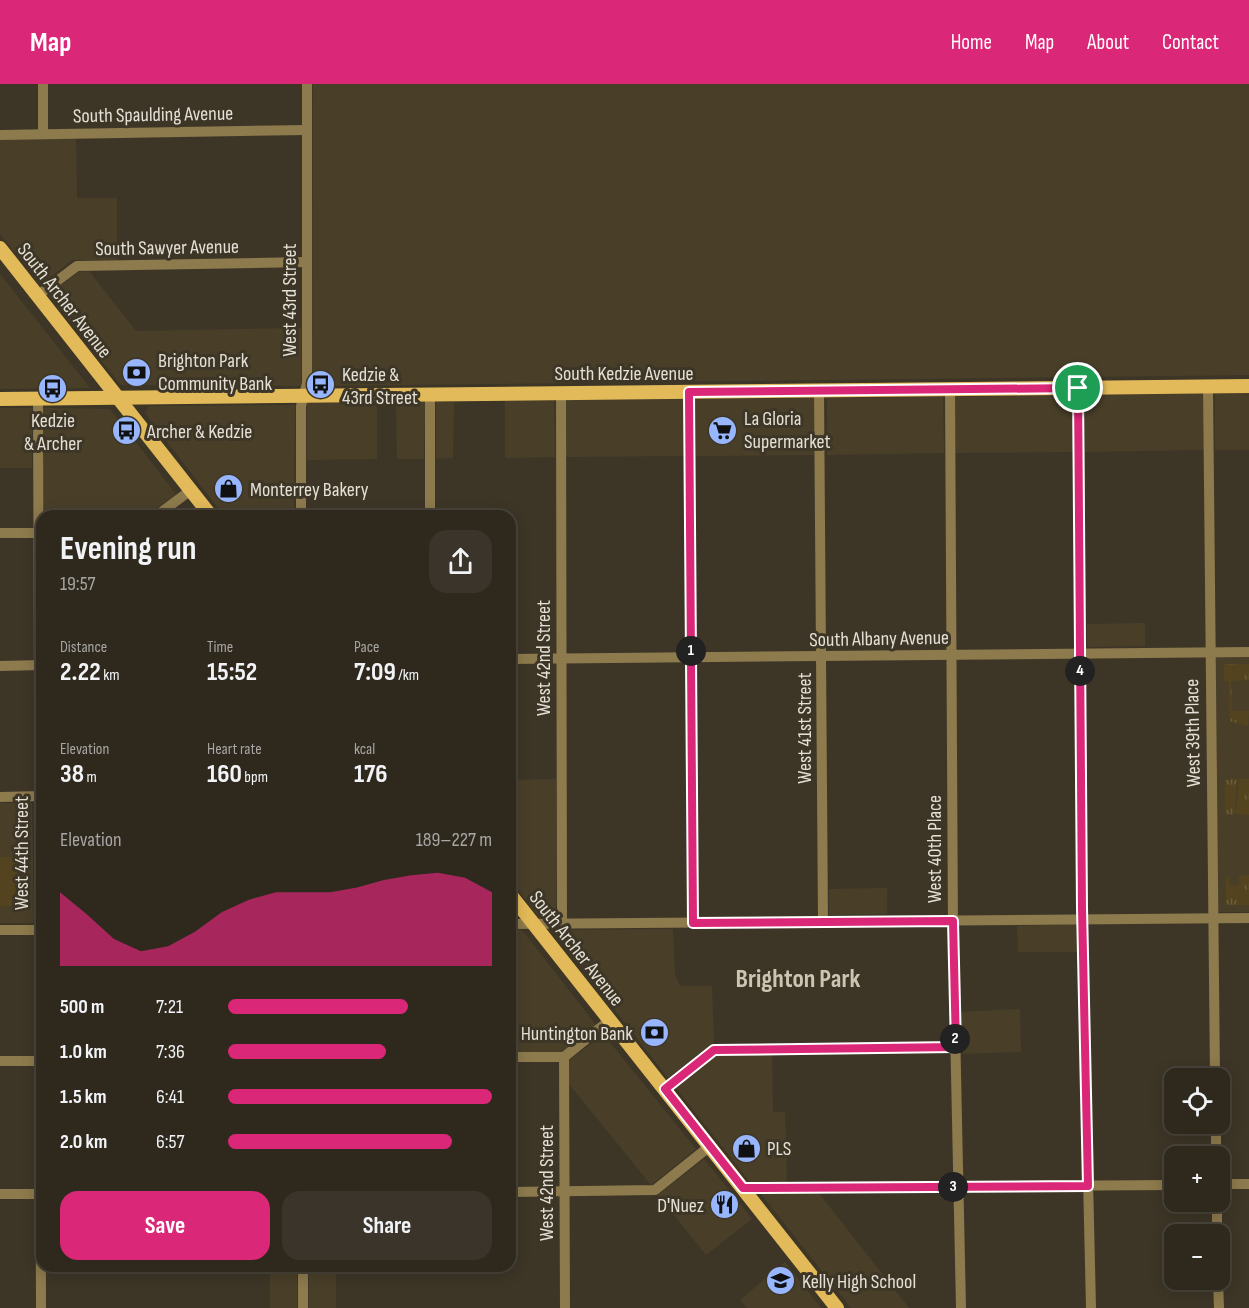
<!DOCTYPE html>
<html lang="en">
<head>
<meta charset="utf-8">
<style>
	:root { --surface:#2e281d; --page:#3a342a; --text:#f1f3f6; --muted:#a7a6a4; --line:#49443b; --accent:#db2777 }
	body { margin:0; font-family:"Sofia Sans Condensed",sans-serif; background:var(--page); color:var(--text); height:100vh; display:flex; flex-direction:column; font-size:22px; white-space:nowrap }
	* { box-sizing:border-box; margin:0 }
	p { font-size:20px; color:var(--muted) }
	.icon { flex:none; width:33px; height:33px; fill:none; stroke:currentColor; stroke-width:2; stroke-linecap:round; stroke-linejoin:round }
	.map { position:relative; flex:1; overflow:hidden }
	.details { position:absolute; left:36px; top:426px; width:480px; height:762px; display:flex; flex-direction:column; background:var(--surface); border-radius:18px; box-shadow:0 3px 15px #0003,0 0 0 2px var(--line) }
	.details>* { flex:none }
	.buttons { position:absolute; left:1164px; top:984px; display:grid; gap:12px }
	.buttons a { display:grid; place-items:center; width:66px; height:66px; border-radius:12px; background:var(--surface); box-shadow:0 3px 15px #0003,0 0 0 2px var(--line); font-size:30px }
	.pin { position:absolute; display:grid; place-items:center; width:51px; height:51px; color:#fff; margin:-26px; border:3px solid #fff; border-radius:50%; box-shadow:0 2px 6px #0007 }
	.km { position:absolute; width:30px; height:30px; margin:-15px; border-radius:50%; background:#222; color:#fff; font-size:16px; line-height:30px; text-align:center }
	.round { display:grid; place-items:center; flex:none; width:63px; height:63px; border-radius:18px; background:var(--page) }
	.overview { display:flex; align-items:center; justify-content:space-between; height:102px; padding:0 24px }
	h1 { font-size:33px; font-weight:700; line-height:45px }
	.metrics { display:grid; grid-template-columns:repeat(3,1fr); gap:9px; height:102px; padding:6px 24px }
	.metrics div { display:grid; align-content:center }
	.metrics b { font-size:26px; font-weight:700 }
	.metrics small { font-size:16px; font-weight:400 }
	.metrics p { font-size:16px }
	.chart { height:168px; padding:12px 24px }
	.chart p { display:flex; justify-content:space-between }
	.chart svg { width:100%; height:108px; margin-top:6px; fill:var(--accent); opacity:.7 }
	.primary-button { display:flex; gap:12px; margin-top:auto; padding:12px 24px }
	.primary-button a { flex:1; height:69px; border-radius:18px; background:var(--accent); color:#fff; font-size:24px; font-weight:700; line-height:69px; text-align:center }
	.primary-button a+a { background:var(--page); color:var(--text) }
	ul { padding:0 24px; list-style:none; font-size:20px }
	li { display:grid; grid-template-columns:96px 72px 1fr; align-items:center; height:45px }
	li i { height:15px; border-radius:8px; background:var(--accent) }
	header { display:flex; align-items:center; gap:36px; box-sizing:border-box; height:84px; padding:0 30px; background:var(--accent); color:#fff }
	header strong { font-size:28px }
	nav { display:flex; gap:33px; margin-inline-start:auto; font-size:21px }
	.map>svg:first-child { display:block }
	.built { fill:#493f29 }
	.grass { fill:url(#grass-tufts) }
	.pitch { fill:#53431e }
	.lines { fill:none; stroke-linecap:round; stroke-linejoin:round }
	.minor { stroke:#8d7a4d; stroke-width:10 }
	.major { stroke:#e3ba59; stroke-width:14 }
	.route-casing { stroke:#fff; stroke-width:12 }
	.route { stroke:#db2777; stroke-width:8 }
	.labels { text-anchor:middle; stroke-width:6; stroke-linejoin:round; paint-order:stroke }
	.street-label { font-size:20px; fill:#e4e0d6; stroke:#3d3627 }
	.poi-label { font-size:20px; fill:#e4e0d6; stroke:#3d3627; text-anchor:start }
	.district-label { font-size:26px; font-weight:bold; fill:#cdc5b2; stroke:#3d3627 }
</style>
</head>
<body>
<header>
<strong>Map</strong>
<nav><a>Home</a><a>Map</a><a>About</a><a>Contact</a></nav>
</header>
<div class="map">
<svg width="1249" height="1224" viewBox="0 0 1249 1224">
	<defs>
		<pattern id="grass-tufts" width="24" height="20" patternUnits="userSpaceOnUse" patternTransform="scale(1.5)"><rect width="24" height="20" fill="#53431e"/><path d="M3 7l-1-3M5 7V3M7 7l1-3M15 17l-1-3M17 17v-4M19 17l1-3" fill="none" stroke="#6c5e3e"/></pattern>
	</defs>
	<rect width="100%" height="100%" fill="#3d3627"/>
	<g class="built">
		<polygon points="313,0 1249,0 1249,291 312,302"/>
		<polygon points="0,55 76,55 77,114 117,114 117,176 72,176 41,201 0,150"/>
		<polygon points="89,187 136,247 301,244 301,302 121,301 48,211 79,188"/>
		<polygon points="0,190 90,304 0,305"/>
		<rect x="1215" y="309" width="34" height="57"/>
		<polygon points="1085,310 1203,310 1204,366 1085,368"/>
		<polygon points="1073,311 1074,368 955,369 955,313"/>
		<polygon points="943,313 944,369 827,371 827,314"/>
		<polygon points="814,314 814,371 696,372 695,315"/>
		<polygon points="684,315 684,372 565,373 566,316"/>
		<polygon points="505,317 554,317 555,373 505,374"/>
		<polygon points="425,318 424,375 397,375 396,319"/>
		<polygon points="436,318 454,318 453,374 436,375"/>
		<polygon points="307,319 377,319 377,375 307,376"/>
		<polygon points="295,321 294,432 224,432 145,329 149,322"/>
		<rect x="0" y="324" width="32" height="60"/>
		<polygon points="43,324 110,325 176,410 146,432 44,432"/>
		<polygon points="1145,539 1145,562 1087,563 1087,540"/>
		<polygon points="1216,573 1249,573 1249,828 1218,828"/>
		<polygon points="556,695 556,825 550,833 539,833 510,795 510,696"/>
		<polygon points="0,719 32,719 34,839 0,839"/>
		<polygon points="887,804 887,830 829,831 829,805"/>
		<polygon points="1077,840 1078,868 1018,868 1017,842"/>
		<polygon points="673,845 675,891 680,902 712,902 714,958 668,994 559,854 563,846"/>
		<polygon points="510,846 522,846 596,941 561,969 510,969"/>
		<polygon points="1020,925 1021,968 963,970 961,928"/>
		<polygon points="604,951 696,1065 651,1101 569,1000 569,976"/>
		<polygon points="718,970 772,971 773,1028 785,1028 787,1099 751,1099 676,1004"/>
		<polygon points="704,1075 752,1135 706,1171 658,1111"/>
		<polygon points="818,1108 909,1224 851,1224 761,1110"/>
		<polygon points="785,1178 821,1224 747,1224 740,1216"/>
		<rect x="270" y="1182" width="27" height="42"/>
		<rect x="309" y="1182" width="27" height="42"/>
	</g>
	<g class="grass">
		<polygon points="1224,580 1249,580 1249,596 1231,597 1232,627 1249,627 1248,642 1230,637 1229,598 1224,597"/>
		<polygon points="1237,695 1234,731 1225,730 1225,696"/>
		<polygon points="1239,695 1249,695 1249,731 1236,730"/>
		<polygon points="1249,791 1249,821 1226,821 1226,793 1229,793 1229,801 1239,801 1239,792"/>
	</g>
	<polygon class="pitch" points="0,773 17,773 18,822 0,822"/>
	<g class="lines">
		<g class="minor">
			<polyline points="43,0 43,50"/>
			<polyline points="0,51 307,46"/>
			<polyline points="37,212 77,182 307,178"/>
			<polyline points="1208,302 1215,994"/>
			<polyline points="1079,304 1082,836 1091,1224"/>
			<polyline points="950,305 953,848 961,1224"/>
			<polyline points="819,306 823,838"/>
			<polyline points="689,308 693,839"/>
			<polyline points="561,309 562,840"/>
			<polyline points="430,310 430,432"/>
			<polyline points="38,314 41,1224"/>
			<polyline points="156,432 191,406"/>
			<polyline points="301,432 301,322 307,299 307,0"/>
			<polyline points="0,449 42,449"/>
			<polyline points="510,575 1249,568"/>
			<polyline points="0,582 42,581"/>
			<polyline points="0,713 42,712"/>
			<polyline points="510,840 1249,834"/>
			<polyline points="0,846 42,846"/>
			<polyline points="510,973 564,973 610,936"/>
			<polyline points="564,973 565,1224"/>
			<polyline points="0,977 42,977"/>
			<polyline points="665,1005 714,966 955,963"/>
			<polyline points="1216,1040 1216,1072"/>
			<polyline points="1220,1100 1249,1100"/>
			<polyline points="743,1104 1174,1101"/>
			<polyline points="510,1108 655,1106 710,1062"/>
			<polyline points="0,1110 42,1110"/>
			<polyline points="1217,1118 1217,1150"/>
			<polyline points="303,1182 303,1224"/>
			<polyline points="1218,1196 1219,1224"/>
		</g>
		<g class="major">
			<polyline points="0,164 211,432"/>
			<polyline points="0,315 1249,302"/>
			<polyline points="510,810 837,1224"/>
		</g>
	</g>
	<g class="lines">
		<defs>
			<polygon id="route" points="1078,304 1082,824 1088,1102 743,1104 665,1005 714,966 956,963 953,837 693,839 689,308"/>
		</defs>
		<use href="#route" class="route-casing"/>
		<use href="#route" class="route"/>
	</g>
	<defs>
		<symbol id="bank-disc" viewBox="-11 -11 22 22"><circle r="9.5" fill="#97b6fd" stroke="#3d3627"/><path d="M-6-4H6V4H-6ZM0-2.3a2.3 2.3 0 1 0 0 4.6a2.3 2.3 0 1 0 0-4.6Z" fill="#111"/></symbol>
		<symbol id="bus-disc" viewBox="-11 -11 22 22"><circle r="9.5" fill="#97b6fd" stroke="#3d3627"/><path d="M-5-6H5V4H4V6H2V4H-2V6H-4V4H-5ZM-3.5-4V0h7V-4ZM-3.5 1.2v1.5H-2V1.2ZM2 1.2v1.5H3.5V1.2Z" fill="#111"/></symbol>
		<symbol id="supermarket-disc" viewBox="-11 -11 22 22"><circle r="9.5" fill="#97b6fd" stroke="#3d3627"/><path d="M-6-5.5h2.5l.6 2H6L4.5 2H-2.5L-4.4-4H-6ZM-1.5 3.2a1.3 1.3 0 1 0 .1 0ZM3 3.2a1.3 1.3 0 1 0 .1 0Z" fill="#111"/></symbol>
		<symbol id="shop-disc" viewBox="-11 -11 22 22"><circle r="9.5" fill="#97b6fd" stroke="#3d3627"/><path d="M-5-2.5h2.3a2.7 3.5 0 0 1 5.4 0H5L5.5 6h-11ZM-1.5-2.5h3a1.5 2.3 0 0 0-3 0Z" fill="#111"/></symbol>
		<symbol id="restaurant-disc" viewBox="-11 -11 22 22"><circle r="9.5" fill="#97b6fd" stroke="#3d3627"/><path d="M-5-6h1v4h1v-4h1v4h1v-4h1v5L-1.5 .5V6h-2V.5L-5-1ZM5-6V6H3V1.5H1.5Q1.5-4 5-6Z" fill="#111"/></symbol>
		<symbol id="school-disc" viewBox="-11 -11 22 22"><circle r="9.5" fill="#97b6fd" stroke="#3d3627"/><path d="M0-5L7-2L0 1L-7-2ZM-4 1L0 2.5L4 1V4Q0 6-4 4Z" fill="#111"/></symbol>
	</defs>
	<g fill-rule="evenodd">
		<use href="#bank-disc" x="120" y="272" width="33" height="33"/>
		<use href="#bus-disc" x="304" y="284" width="33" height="33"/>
		<use href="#bus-disc" x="36" y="288" width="33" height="33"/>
		<use href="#supermarket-disc" x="706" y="330" width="33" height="33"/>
		<use href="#bus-disc" x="110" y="330" width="33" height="33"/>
		<use href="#shop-disc" x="212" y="388" width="33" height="33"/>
		<use href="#bank-disc" x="638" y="932" width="33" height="33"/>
		<use href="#shop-disc" x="730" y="1048" width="33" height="33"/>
		<use href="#restaurant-disc" x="708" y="1104" width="33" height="33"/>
		<use href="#school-disc" x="764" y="1180" width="33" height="33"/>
	</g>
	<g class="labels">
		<g class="street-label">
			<text transform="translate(153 30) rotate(-1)" y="7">South Spaulding Avenue</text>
			<text transform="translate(167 163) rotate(-1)" y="7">South Sawyer Avenue</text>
			<text transform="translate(65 216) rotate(52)" y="7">South Archer Avenue</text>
			<text transform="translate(289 216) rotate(-90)" y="7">West 43rd Street</text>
			<text x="624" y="296">South Kedzie Avenue</text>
			<text transform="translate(879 554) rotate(-1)" y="7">South Albany Avenue</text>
			<text transform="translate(543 574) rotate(-90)" y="7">West 42nd Street</text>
			<text transform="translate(804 644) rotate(-90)" y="7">West 41st Street</text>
			<text transform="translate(1192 649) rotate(-91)" y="7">West 39th Place</text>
			<text transform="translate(934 765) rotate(-90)" y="7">West 40th Place</text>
			<text transform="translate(21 769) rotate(-90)" y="7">West 44th Street</text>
			<text transform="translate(577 864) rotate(52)" y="7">South Archer Avenue</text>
			<text transform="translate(546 1099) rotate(-90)" y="7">West 42nd Street</text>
		</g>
		<g class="poi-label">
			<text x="158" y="283">Brighton Park<tspan x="158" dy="23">Community Bank</tspan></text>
			<text x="342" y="297">Kedzie &amp;<tspan x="342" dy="23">43rd Street</tspan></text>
			<text x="744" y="341">La Gloria<tspan x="744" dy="23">Supermarket</tspan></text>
			<text x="53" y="343" text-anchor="middle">Kedzie<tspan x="53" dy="23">&amp; Archer</tspan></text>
			<text x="147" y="354">Archer &amp; Kedzie</text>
			<text x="250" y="412">Monterrey Bakery</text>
			<text x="633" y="956" text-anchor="end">Huntington Bank</text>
			<text x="767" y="1071">PLS</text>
			<text x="704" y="1128" text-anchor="end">D'Nuez</text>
			<text x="802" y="1204">Kelly High School</text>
		</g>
		<g class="district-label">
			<text x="798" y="903">Brighton Park</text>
		</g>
	</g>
</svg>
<div class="buttons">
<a><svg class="icon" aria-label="locate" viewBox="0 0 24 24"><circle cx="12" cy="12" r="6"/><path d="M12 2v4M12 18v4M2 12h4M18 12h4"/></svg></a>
<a>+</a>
<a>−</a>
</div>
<div class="pin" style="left:1078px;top:304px;background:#1e9e55"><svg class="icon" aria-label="arrive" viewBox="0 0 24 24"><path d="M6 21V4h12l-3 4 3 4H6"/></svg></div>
<b class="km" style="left:691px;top:567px">1</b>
<b class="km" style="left:955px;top:955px">2</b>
<b class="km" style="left:953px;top:1103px">3</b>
<b class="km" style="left:1080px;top:587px">4</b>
<section class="details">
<div class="overview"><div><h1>Evening run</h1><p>19:57</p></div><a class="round"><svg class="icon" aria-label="share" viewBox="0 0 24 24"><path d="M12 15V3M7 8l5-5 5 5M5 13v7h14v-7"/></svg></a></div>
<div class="metrics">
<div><p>Distance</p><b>2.22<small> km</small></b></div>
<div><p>Time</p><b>15:52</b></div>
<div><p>Pace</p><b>7:09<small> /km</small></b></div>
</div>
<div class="metrics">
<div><p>Elevation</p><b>38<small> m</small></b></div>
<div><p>Heart rate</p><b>160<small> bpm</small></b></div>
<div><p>kcal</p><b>176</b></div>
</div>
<div class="chart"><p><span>Elevation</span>189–227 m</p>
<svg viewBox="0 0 160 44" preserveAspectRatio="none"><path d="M0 44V14L10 23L20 33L30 38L40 36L50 30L60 22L70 17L80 14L90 14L100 14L110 12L120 9L130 7L140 6L150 8L160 14V44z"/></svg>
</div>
<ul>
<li><b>500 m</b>7:21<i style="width:68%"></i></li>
<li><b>1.0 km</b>7:36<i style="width:60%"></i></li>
<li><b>1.5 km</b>6:41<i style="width:100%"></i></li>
<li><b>2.0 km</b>6:57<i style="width:85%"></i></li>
</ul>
<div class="primary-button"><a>Save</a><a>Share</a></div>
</section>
</div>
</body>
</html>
